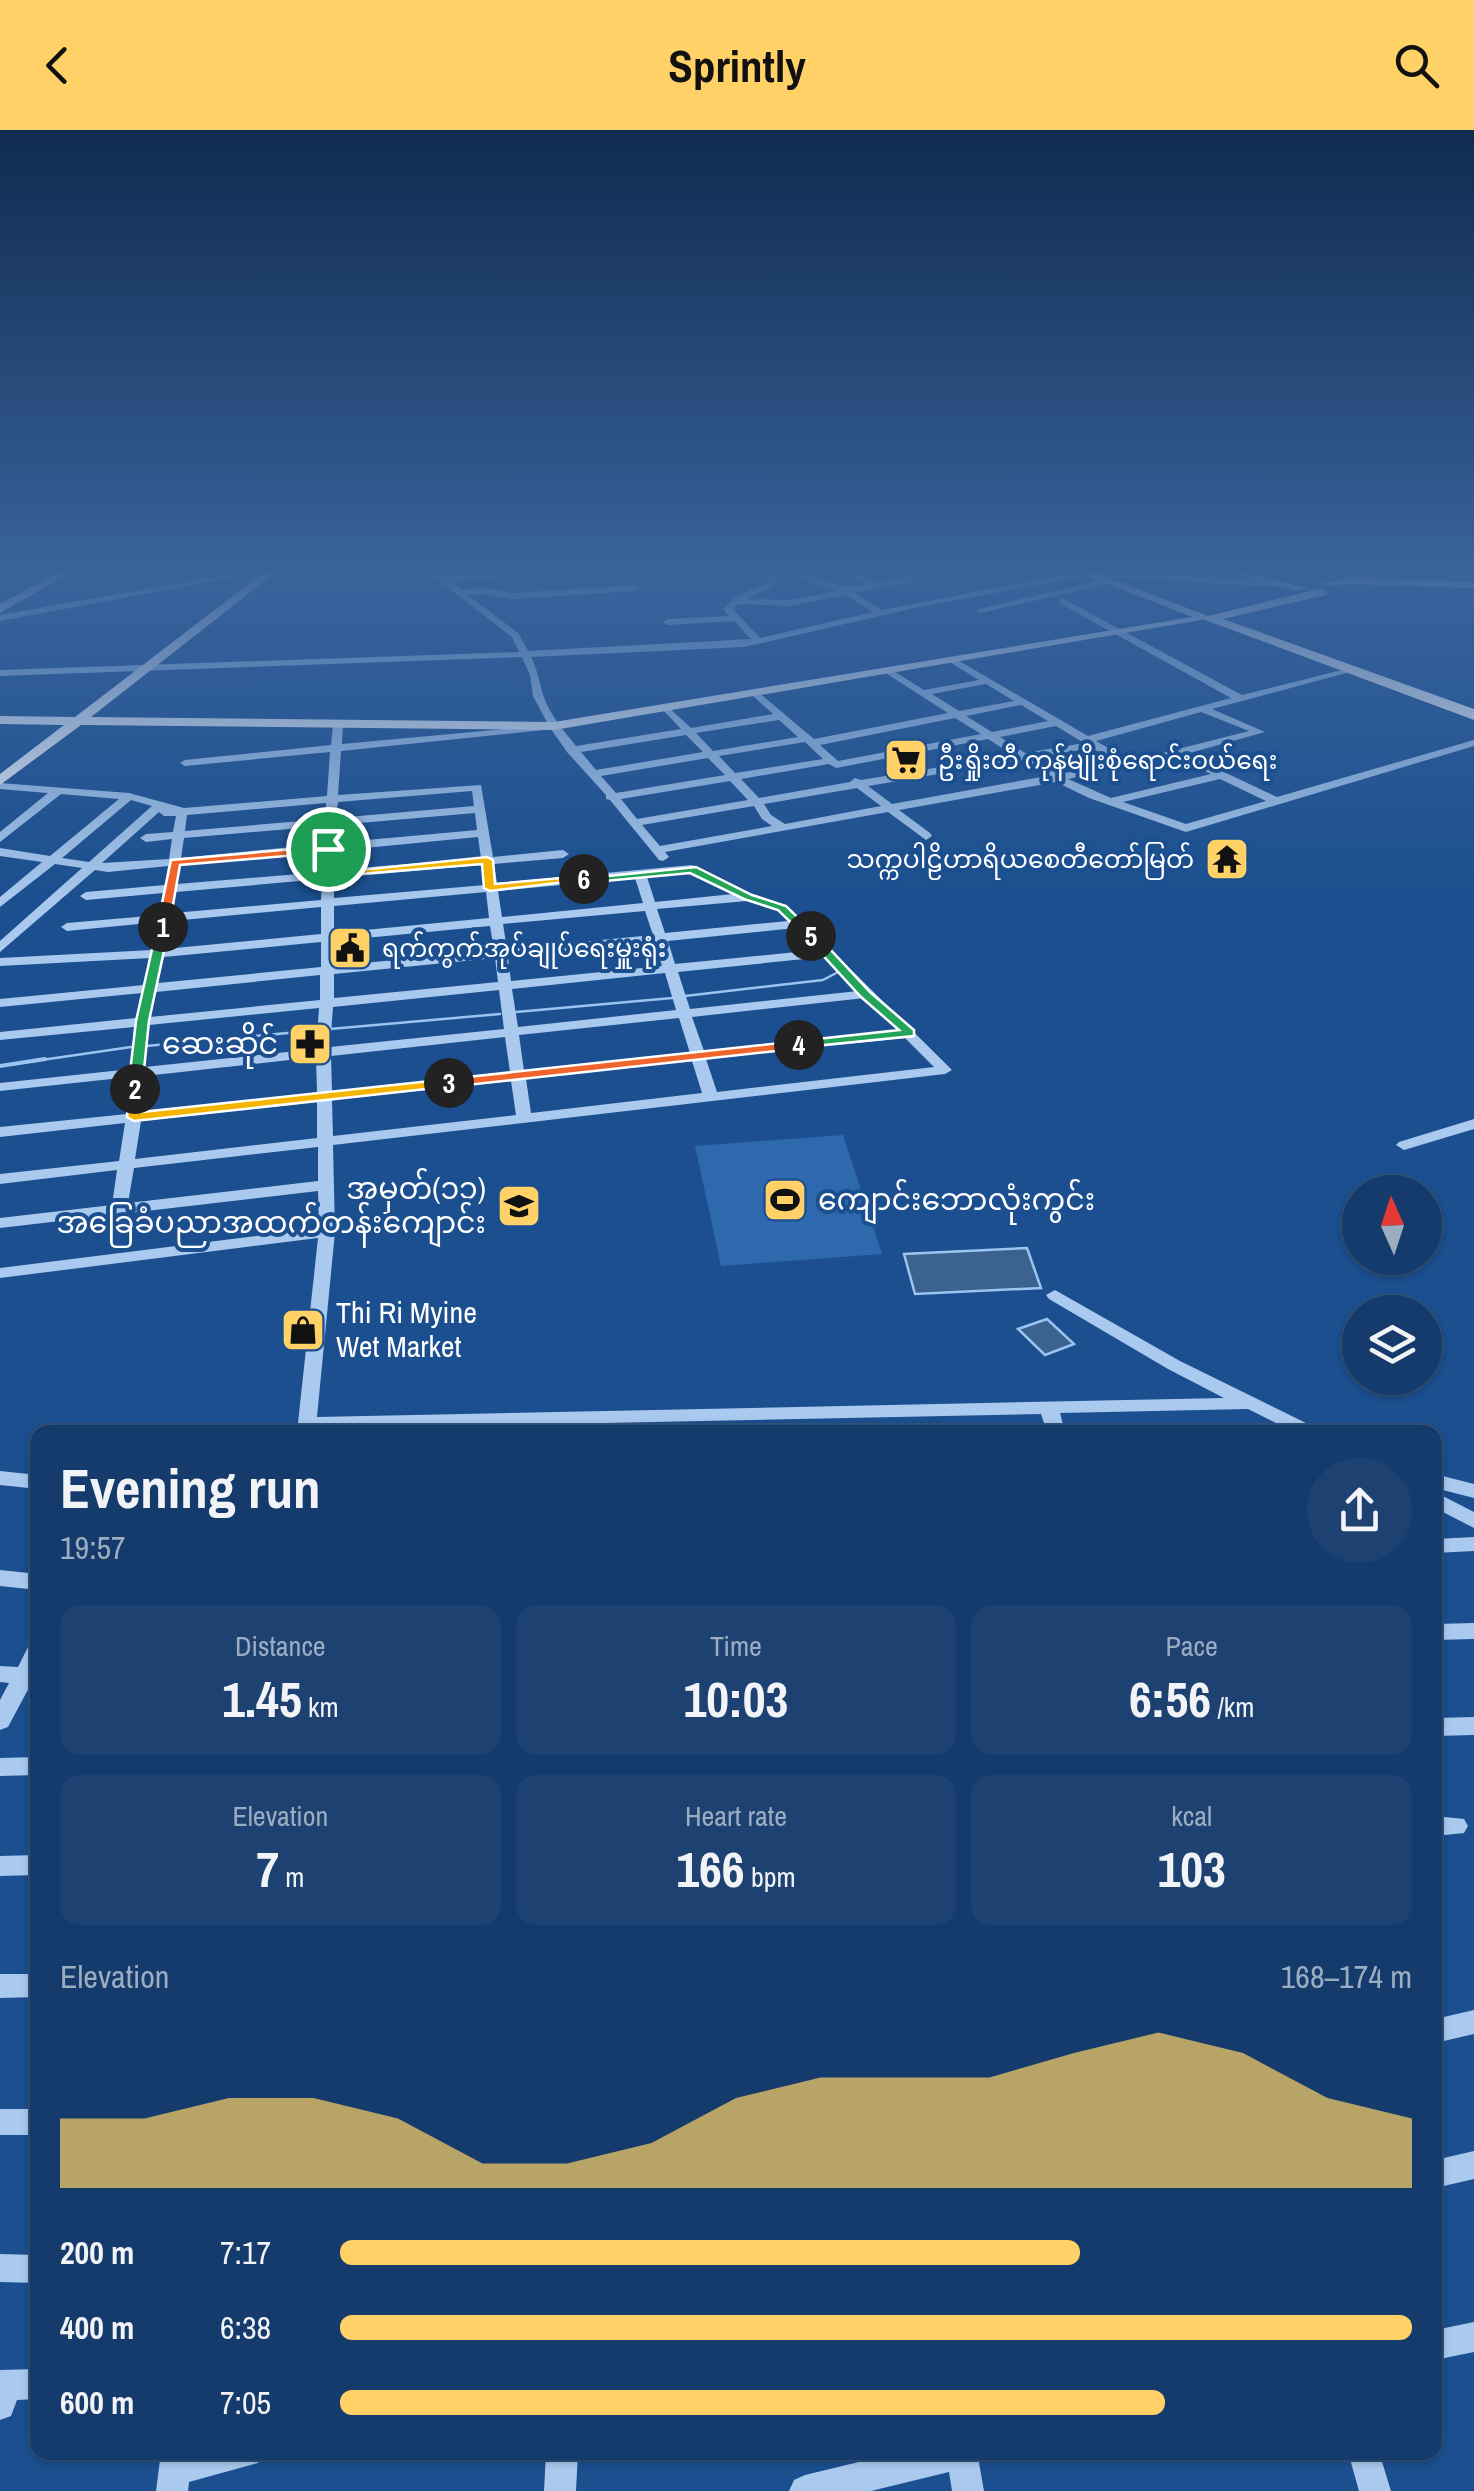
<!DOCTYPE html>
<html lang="en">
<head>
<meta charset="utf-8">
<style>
	:root { --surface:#143b6b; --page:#1d4271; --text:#f1f3f6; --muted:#9dadc1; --line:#33557e; --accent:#ffd166 }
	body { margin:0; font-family:"Archivo Narrow","Noto Sans Myanmar",sans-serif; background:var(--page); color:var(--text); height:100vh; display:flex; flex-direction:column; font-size:38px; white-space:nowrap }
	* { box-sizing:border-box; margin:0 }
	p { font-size:32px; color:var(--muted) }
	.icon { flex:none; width:55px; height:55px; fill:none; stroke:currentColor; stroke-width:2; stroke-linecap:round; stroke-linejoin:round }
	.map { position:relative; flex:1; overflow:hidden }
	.panel { position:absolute; left:30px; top:1295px; width:1412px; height:1035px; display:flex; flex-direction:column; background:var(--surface); border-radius:20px; box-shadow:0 2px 8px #0004,0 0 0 2px var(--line) }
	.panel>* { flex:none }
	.needle { width:65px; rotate:357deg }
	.tools { position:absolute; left:1342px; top:1045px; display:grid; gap:20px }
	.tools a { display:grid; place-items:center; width:100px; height:100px; border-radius:50%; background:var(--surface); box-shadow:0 2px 8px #0004,0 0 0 2px var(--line); font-size:50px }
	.pin { position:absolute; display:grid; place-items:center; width:85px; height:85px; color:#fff; margin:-42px; border:5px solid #fff; border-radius:50%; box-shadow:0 2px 10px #0007 }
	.km { position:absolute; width:50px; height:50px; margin:-25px; border-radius:50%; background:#222; color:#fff; font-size:28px; line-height:50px; text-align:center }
	.round { display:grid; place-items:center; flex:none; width:105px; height:105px; border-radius:52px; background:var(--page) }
	.summary { display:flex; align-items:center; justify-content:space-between; height:170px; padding:0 30px }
	h1 { font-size:55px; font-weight:700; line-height:75px }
	.stats { display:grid; grid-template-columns:repeat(3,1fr); gap:15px; height:170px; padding:10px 30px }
	.stats div { display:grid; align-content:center; border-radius:20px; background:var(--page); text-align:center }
	.stats b { font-size:50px; font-weight:700 }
	.stats small { font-size:28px; font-weight:400 }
	.stats p { font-size:28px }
	.chart { height:280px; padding:20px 30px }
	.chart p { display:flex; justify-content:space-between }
	.chart svg { width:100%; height:180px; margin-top:10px; fill:var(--accent); opacity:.7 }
	ul { padding:0 30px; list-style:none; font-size:32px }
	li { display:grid; grid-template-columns:160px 120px 1fr; align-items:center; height:75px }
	li i { height:25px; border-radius:12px; background:var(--accent) }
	header { display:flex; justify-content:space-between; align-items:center; height:130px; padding:0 30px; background:var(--accent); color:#111; font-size:45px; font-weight:700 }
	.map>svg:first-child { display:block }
	.green { fill:#2e69ad }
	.water { fill:#3c6290; stroke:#9cc4f0; stroke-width:2.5 }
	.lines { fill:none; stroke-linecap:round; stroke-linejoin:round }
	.stream-far1 { stroke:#9cc4f0; stroke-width:2.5 }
	.stream { stroke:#9cc4f0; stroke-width:4 }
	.minor { fill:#a9c9ee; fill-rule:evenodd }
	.major { fill:#f0f6ff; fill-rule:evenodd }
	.highway { fill:#fff; fill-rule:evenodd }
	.split-1 { fill:#f0652b; stroke:#fff; stroke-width:2.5 }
	.split-2 { fill:#22a559; stroke:#fff; stroke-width:2.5 }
	.split-3 { fill:#f5b400; stroke:#fff; stroke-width:2.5 }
	.split-4 { fill:#f0652b; stroke:#fff; stroke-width:2.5 }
	.split-5 { fill:#22a559; stroke:#fff; stroke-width:2.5 }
	.split-6 { fill:#22a559; stroke:#fff; stroke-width:2.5 }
	.split-7 { fill:#f5b400; stroke:#fff; stroke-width:2.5 }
	.split-8 { fill:#f5b400; stroke:#fff; stroke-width:2.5 }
	.labels { text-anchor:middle; stroke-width:8; stroke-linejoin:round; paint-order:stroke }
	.far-poi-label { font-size:25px; fill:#fff; stroke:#1b4f8f; text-anchor:start }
	.poi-label { font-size:30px; fill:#fff; stroke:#1b4f8f; text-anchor:end }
</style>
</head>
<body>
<header><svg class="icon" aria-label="back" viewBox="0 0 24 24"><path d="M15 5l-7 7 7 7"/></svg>Sprintly<svg class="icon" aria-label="search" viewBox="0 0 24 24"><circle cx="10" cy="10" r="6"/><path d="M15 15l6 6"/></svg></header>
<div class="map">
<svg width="1474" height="2361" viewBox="0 0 1474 2361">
	<rect width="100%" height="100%" fill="#1b4f8f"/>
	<polygon class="green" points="843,1005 882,1124 721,1136 695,1016"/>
	<g class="water">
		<polygon points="1027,1118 1041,1158 915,1164 904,1124"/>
		<polygon points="1047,1189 1074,1214 1045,1225 1018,1199"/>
	</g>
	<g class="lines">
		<g class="stream-far1">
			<polyline points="685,866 823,850 840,841"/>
			<polyline points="516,882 672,868"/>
			<polyline points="330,899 500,884"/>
			<polyline points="146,916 321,900"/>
			<polyline points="28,932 131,917"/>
		</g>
		<polyline class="stream" points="0,936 45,929"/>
		<g class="minor">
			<polygon points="259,439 278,439 0,491 0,485"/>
			<path d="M 424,439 L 434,439 L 444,447 L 546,439 L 584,439 L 451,452 L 461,460 L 485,458 L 512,463 L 635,455 L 639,458 L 635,461 L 512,469 L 485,464 L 468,465 L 519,504 L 528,521 L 751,509 L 734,491 L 668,495 L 663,492 L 668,489 L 729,486 L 723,479 L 737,466 L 768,452 L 767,439 L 777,439 L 775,442 L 776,455 L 746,469 L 790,470 L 836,461 L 779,439 C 813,439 830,462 867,455 L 835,439 L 846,439 L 877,453 L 903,448 L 888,439 L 899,439 L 914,447 L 914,451 L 855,463 L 882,480 L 1087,440 L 1278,451 L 1282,454 L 1278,457 L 1087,446 L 919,477 L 744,517 L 531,527 C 538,540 539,553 544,567 C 550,585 564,601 576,616 L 681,599 L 662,579 L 667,576 L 691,598 L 773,584 L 753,566 L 753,562 L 757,561 L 814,609 L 948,583 L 884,542 L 892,540 L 924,560 L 979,550 L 951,533 L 951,529 L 954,528 L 1088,606 L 1231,568 L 1059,473 L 1062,468 L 1242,565 L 1350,538 L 1350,542 L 1212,579 L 1265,602 L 1186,624 L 1277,667 L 1474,610 L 1474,616 L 1186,702 L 1089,668 L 1056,652 L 899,680 L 930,703 L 932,706 L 926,710 L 888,682 L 665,722 L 669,727 L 663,731 L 659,730 L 610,670 L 606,669 L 606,665 L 567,622 L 549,596 L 533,566 L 530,545 L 522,527 L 0,546 L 0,540 L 519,522 L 512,507 ZM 845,465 L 873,482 L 760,508 L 733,479 L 739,474 L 790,476 ZM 986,554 L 1014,571 L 959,581 L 932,564 ZM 1021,575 L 1048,591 L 992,602 L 966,586 ZM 1201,582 L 1249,601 L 1131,631 L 1096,611 ZM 955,588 L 981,604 L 838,631 L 820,615 ZM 779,590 L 798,607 L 713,621 L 696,603 ZM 1056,596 L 1084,613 L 1025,623 L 1000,607 ZM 686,605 L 703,622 L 596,640 L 581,622 ZM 988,609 L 1013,625 L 861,650 L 855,648 L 850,652 L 759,668 L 741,649 L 829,634 L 836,638 ZM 805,612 L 823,629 L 735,643 L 719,626 ZM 1092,618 L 1119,634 L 1059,644 L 1033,628 ZM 1175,627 L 1211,644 L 1111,668 L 1068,649 ZM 708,628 L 725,645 L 616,663 L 601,646 ZM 1021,630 L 1047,646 L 892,674 L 868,656 ZM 1220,649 L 1266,671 L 1186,694 L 1123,672 ZM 730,651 L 748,670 L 637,689 L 621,669 ZM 857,658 L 881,676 L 785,694 L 771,685 L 764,674 ZM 754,676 L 762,689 L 772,696 L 660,716 L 642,695 Z"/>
			<polygon points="1108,448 1111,453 981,483 976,480"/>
			<path d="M 338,592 L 343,595 L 342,614 L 548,595 L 549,597 L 544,600 L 341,621 L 338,665 L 481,655 L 493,727 L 563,720 L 569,724 L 563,728 L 494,734 L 497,753 L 692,735 L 752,764 L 786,775 L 952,940 L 945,944 L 333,1015 L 335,1102 L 317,1287 L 1224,1268 L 1168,1239 L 1049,1169 L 1046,1165 L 1055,1160 L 1180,1231 L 1316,1298 L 1318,1302 L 1294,1302 L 1248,1279 L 1060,1283 L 1065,1302 L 1047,1302 L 1041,1284 L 316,1299 L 315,1302 L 297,1302 L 318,1108 L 0,1148 L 0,1138 L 319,1098 L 318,1061 L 0,1098 L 0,1088 L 112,1075 L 117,1040 L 0,1054 L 0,1044 L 119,1031 L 125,993 L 0,1007 L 0,997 L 127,984 L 130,947 L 0,961 L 0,953 L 131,939 L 134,897 L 0,910 L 0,902 L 136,888 L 142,863 L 0,877 L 0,869 L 144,855 L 150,828 L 0,836 L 0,828 L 152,820 L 159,792 L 67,801 L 61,797 L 67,793 L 160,785 L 163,763 L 86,770 L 80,766 L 86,762 L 165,755 L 168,736 L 108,742 L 95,740 L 0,822 L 0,811 L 82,738 L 55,734 L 0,777 L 0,767 L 42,732 L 0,726 L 0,718 L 50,726 L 119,669 L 61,664 L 0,712 L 0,702 L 48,663 L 0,659 L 0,653 L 129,663 L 184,678 L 327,666 L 330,622 L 185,636 L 180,633 L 185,630 L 331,615 L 333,595 ZM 472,661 L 474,676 L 336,688 L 338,672 ZM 131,670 L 152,676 L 89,732 L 62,728 ZM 326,673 L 325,689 L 185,701 L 187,685 ZM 159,682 L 164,686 L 176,686 L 173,702 L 146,704 L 140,708 L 146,712 L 172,709 L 169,729 L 102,733 ZM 475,683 L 477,700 L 334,713 L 336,695 ZM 324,696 L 322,714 L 181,728 L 184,708 ZM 478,707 L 481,728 L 334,740 L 334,721 ZM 322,722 L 322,742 L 177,754 L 180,735 ZM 482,735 L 485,755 L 334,768 L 334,748 ZM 690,743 L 733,764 L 655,772 L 647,747 ZM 635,748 L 643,773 L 502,787 L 498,761 ZM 322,749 L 321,770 L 173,783 L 176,762 ZM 486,762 L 489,788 L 334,803 L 334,776 ZM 747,771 L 778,781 L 788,791 L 665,803 L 657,779 ZM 321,777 L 321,804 L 165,819 L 172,791 ZM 645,781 L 653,805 L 507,819 L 503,794 ZM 490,796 L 494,820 L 334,836 L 334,811 ZM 795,798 L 817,820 L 675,834 L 668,811 ZM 321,812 L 321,837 L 158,853 L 164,827 ZM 655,812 L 662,836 L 511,851 L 508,827 ZM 824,827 L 858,861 L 690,879 L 678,842 ZM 495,828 L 498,852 L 334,868 L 334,844 ZM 665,843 L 676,880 L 518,897 L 512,859 ZM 320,845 L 320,870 L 150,887 L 156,862 ZM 499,860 L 504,899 L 330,917 L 333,877 ZM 865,868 L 897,900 L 704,921 L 692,887 ZM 319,878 L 316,919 L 145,937 L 149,895 ZM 679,888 L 690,923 L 524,941 L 519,905 ZM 505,907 L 510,942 L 332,961 L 331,926 ZM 905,908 L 934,937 L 717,962 L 706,929 ZM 316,927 L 317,963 L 142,982 L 145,946 ZM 692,931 L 702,963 L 531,983 L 526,949 ZM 511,951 L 516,985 L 333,1006 L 332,970 ZM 317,972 L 317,1008 L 135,1029 L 141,991 ZM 318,1017 L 318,1051 L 128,1073 L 134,1038 Z"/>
			<polygon points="1474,989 1474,999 1404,1020 1396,1015 1399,1012"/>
			<polygon points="0,1341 38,1345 38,1359 0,1355"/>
			<polygon points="1435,1344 1474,1354 1474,1368 1435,1358"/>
			<polygon points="1435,1362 1474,1382 1474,1398 1435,1378"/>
			<polygon points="1474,1407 1474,1421 1435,1423 1435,1409"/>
			<polygon points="0,1440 38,1444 38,1460 0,1456"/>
			<polygon points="1474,1493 1474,1509 1435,1510 1435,1494"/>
			<polygon points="38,1511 38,1554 31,1554 8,1597 0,1600 0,1570 9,1553 0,1552 0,1536 18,1537 30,1513"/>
			<polygon points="1474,1587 1474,1605 1435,1606 1435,1588"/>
			<polygon points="38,1627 38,1645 0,1646 0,1628"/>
			<polygon points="1435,1686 1464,1689 1468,1696 1464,1703 1435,1706"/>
			<polygon points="38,1725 38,1745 0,1746 0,1726"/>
			<polygon points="0,1844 38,1844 38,1867 0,1868"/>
			<polygon points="1474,1880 1474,1904 1435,1913 1435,1889"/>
			<rect x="0" y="1979" width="38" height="26"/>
			<polygon points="1474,2021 1474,2049 1435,2058 1435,2030"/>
			<polygon points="0,2124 38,2125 38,2153 0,2152"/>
			<polygon points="1474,2192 1474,2222 1435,2230 1435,2200"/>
			<polygon points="38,2239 38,2269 17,2270 11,2286 0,2290 0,2240"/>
			<polygon points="161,2322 262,2322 258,2333 189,2352 188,2361 156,2361"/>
			<polygon points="546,2322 578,2322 576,2361 544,2361"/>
			<polygon points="900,2322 983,2322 979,2333 984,2361 952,2361 949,2342 871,2361 789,2361 794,2350 805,2345"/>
			<polygon points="1348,2322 1379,2322 1391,2361 1359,2361"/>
		</g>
		<g class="major">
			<polygon points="64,439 77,439 0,483 0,474"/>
			<polygon points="268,439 280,439 91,587 554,592 1192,487 1070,439 1086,439 1213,488 554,600 81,595 0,655 0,644 64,595 0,594 0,586 75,587"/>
			<polygon points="1213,439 1233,439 1306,458 1300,461"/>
			<polygon points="1366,445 1371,448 1474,452 1474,458 1348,454 1328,456 1322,453"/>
		</g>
		<polygon class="highway" points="1321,458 1328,462 1326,465 1223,489 1474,579 1474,590 1200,488"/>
	</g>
	<linearGradient id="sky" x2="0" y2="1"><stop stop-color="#0f2b4f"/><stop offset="0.57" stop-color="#39639b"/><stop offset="1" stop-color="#39639b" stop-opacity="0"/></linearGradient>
	<rect width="1474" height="770" fill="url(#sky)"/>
	<polygon class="split-1" points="328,716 332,722 180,735 169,797 163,801 157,797 171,730"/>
	<polygon class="split-2" points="163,793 169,797 149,891 142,959 135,963 128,959 136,891 157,797"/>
	<polygon class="split-3" points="449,949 454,950 454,956 134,991 127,987 128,959 135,955 142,959 141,982"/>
	<polygon class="split-4" points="799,911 805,915 803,918 449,957 442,953 449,949"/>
	<polygon class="split-5" points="807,803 815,803 870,862 914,900 914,906 794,918 792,915 799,911 899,900 861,867 807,808"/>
	<polygon class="split-6" points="696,737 752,765 786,776 817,806 807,808 778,780 744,769 690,743 584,753 579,749"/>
	<polygon class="split-7" points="487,727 493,730 495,754 584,746 590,749 490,761 484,758 482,734 347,745 341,742"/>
	<polygon class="split-8" points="324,717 333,719 335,739 351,739 351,744 326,746"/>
	<defs>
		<symbol id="supermarket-square" viewBox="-11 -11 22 22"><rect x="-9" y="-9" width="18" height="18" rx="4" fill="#ffd166" stroke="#1b4f8f"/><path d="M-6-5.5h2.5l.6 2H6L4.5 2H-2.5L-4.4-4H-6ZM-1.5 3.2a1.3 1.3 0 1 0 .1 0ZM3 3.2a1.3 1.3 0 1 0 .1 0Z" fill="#111"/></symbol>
		<symbol id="temple-square" viewBox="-11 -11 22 22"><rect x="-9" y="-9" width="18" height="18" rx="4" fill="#ffd166" stroke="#1b4f8f"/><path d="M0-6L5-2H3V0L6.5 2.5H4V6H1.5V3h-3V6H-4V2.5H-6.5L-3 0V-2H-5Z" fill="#111"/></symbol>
		<symbol id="civic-square" viewBox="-11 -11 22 22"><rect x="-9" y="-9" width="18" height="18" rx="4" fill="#ffd166" stroke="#1b4f8f"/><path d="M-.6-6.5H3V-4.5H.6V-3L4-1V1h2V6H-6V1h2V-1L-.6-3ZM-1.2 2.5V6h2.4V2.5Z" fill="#111"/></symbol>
		<symbol id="pharmacy-square" viewBox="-11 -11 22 22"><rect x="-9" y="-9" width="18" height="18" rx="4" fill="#ffd166" stroke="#1b4f8f"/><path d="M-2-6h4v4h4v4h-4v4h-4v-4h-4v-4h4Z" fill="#111"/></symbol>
		<symbol id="stadium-square" viewBox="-11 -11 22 22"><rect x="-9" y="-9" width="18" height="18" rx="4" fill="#ffd166" stroke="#1b4f8f"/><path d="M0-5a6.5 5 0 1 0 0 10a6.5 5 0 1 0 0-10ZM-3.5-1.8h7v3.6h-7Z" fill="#111"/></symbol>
		<symbol id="school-square" viewBox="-11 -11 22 22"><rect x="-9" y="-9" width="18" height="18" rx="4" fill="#ffd166" stroke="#1b4f8f"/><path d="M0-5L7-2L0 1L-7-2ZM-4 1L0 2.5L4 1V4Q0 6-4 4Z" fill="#111"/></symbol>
		<symbol id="shop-square" viewBox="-11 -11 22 22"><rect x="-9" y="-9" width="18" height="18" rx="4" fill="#ffd166" stroke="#1b4f8f"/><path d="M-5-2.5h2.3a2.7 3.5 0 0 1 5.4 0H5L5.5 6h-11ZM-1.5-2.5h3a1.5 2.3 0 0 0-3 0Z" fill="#111"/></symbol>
	</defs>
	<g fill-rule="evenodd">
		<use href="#supermarket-square" x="881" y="605" width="50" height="50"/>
		<use href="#temple-square" x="1202" y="704" width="50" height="50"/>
		<use href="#civic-square" x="325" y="793" width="50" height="50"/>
		<use href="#pharmacy-square" x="285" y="889" width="50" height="50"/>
		<use href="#stadium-square" x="760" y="1045" width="50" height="50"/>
		<use href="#school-square" x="494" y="1051" width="50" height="50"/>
		<use href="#shop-square" x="278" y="1175" width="50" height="50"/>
	</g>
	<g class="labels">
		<g class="far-poi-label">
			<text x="938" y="639">ဦးရှိုးတီ ကုန်မျိုးစုံရောင်းဝယ်ရေး</text>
			<text x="1194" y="738" text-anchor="end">သက္ကပါဠိဟာရိယစေတီတော်မြတ်</text>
			<text x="382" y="827">ရက်ကွက်အုပ်ချုပ်ရေးမှူးရုံး</text>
		</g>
		<g class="poi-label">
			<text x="278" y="924">ဆေးဆိုင်</text>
			<text x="486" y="1069">အမှတ်(၁၁)<tspan x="486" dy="34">အခြေခံပညာအထက်တန်းကျောင်း</tspan></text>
			<text x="818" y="1080" text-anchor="start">ကျောင်းဘောလုံးကွင်း</text>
			<text x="336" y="1193" text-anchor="start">Thi Ri Myine<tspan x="336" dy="34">Wet Market</tspan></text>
		</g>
	</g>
</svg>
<div class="tools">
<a><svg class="needle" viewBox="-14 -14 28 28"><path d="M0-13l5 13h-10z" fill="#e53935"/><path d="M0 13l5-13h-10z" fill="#9dadc1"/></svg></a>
<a><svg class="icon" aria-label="layers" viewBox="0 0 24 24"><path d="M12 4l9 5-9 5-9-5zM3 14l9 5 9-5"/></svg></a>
</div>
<div class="pin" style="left:328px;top:719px;background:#1e9e55"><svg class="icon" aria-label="arrive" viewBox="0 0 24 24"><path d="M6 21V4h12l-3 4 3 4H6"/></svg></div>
<b class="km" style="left:163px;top:797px">1</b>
<b class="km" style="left:135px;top:959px">2</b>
<b class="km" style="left:449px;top:953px">3</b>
<b class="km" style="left:799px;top:915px">4</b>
<b class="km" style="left:811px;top:806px">5</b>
<b class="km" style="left:584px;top:749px">6</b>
<section class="panel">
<div class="summary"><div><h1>Evening run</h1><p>19:57</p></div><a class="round"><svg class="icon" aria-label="share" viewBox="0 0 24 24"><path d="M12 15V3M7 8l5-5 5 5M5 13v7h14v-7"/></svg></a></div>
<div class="stats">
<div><p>Distance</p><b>1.45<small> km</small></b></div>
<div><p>Time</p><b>10:03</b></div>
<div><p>Pace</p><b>6:56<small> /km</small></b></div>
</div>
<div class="stats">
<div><p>Elevation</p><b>7<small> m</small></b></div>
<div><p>Heart rate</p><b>166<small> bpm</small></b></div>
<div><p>kcal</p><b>103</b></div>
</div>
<div class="chart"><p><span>Elevation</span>168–174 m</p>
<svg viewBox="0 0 160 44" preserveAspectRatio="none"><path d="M0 44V27L10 27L20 22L30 22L40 27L50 38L60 38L70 33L80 22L90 17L100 17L110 17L120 11L130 6L140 11L150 22L160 27V44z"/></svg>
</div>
<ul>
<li><b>200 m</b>7:17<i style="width:69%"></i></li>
<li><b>400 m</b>6:38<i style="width:100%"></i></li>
<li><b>600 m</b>7:05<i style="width:77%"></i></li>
</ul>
</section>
</div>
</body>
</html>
